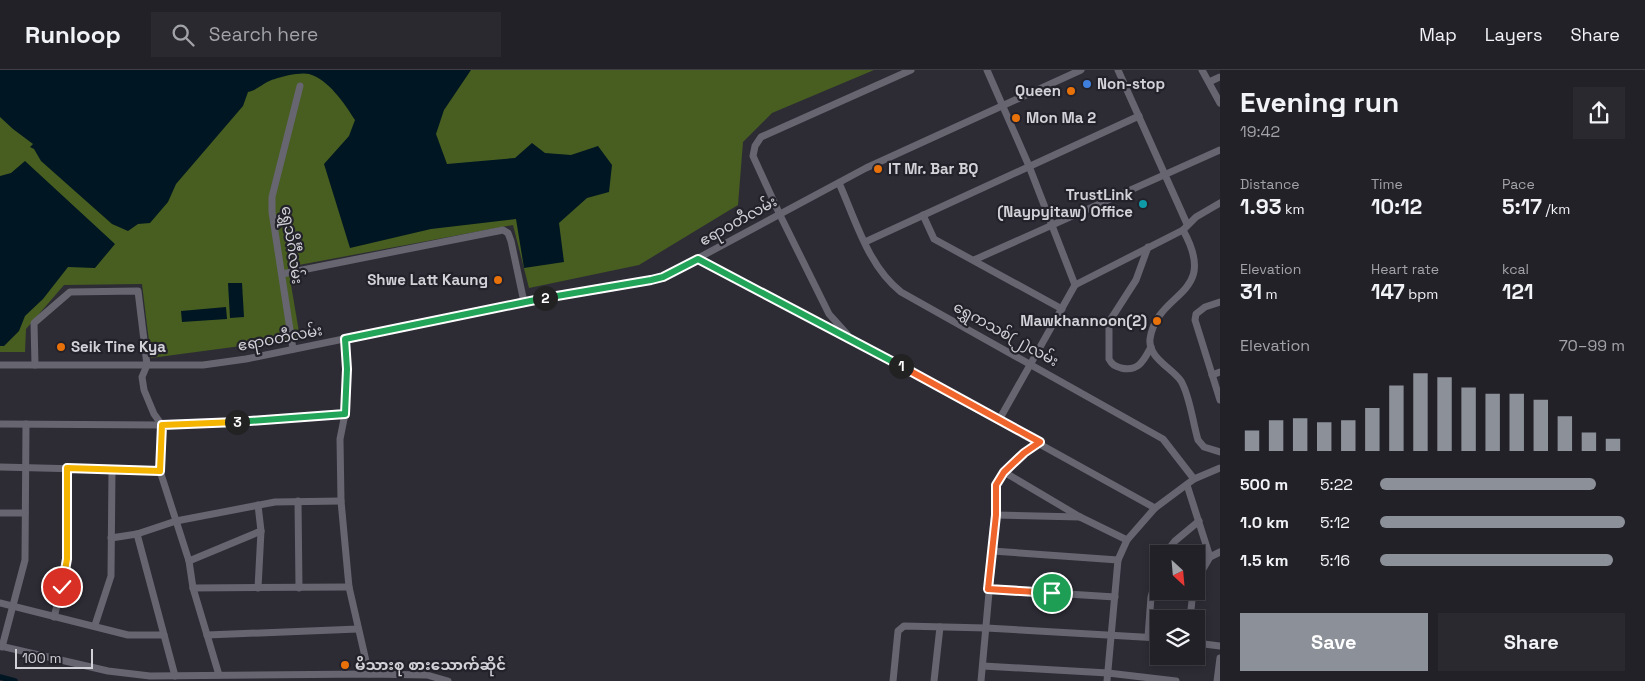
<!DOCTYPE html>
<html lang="en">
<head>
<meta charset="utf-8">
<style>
	:root { --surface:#222128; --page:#2a2930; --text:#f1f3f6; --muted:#a2a3a8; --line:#3f3e45; --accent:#8c9099 }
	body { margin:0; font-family:"Space Grotesk","Noto Sans Myanmar",sans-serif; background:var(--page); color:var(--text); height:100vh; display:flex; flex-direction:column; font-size:19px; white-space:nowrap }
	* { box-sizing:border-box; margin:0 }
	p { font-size:16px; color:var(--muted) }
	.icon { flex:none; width:28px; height:28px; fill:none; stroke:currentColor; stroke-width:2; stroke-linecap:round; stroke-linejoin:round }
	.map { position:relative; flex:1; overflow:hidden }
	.details { display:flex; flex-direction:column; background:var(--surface); width:425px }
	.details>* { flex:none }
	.needle { width:32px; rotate:154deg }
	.fabs { position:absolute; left:1150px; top:475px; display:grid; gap:10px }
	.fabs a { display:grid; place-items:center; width:55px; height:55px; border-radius:0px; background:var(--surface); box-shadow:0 2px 8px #0003,0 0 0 1px var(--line); font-size:25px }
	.scale { position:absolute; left:15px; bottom:12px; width:78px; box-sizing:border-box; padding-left:5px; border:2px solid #d2d1d7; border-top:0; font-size:14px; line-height:18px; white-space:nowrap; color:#d2d1d7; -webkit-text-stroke:4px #23222b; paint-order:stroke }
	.pin { position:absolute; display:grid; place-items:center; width:42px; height:42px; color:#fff; margin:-21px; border:2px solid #fff; border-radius:50%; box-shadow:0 1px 5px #0007 }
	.km { position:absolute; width:25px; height:25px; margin:-12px; border-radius:50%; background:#222; color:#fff; font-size:14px; line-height:25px; text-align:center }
	.round { display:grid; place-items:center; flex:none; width:52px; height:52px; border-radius:0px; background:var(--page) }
	.overview { display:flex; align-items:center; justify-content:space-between; height:85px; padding:0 20px }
	h1 { font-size:28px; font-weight:700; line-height:38px }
	.metrics { display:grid; grid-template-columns:repeat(3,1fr); gap:8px; height:85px; padding:5px 20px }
	.metrics div { display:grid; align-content:center }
	.metrics b { font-size:21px; font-weight:700 }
	.metrics small { font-size:14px; font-weight:400 }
	.metrics p { font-size:14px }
	.chart { height:140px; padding:10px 20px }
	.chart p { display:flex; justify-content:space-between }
	.chart svg { width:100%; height:90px; margin-top:5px; stroke:var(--accent); stroke-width:6 }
	.button { display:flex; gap:10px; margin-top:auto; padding:10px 20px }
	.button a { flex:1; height:58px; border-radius:0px; background:var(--accent); color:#fff; font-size:20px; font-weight:700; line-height:58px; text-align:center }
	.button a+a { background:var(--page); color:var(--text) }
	ul { padding:0 20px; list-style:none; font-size:16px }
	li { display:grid; grid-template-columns:80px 60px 1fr; align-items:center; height:38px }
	li i { height:12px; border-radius:6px; background:var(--accent) }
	header { display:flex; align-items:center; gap:30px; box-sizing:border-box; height:70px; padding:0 25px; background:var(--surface); border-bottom:1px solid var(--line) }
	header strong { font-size:24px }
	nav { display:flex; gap:28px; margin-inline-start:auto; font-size:18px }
	.search { width:350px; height:45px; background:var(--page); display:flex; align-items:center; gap:12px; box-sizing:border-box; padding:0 18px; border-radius:0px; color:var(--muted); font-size:19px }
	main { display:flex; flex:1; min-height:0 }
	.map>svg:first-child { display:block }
	.green { fill:#475e20 }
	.water { fill:#001622 }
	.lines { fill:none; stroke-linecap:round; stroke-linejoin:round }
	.canal { stroke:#001622; stroke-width:5.5 }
	.minor { stroke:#666570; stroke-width:7 }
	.split-1-casing { stroke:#fff; stroke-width:10 }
	.split-2-casing { stroke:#fff; stroke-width:10 }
	.split-3-casing { stroke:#fff; stroke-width:10 }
	.split-4-casing { stroke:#fff; stroke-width:10 }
	.split-1 { stroke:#f0652b; stroke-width:6 }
	.split-2 { stroke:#22a559; stroke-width:6 }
	.split-3 { stroke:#22a559; stroke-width:6 }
	.split-4 { stroke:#f5b400; stroke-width:6 }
	.shop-dot { fill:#3f7fe0; stroke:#23222b; stroke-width:2 }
	.food-dot { fill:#e8710a; stroke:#23222b; stroke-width:2 }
	.culture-dot { fill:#0f9aa8; stroke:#23222b; stroke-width:2 }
	.labels { text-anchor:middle; stroke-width:4.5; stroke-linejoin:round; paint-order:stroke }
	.poi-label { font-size:15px; font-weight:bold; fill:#d2d1d7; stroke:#23222b; text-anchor:start }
	.street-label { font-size:15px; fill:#d2d1d7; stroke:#23222b }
</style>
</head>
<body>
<header>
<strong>Runloop</strong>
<div class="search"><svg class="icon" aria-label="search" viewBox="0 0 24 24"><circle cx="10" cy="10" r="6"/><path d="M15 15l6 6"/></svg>Search here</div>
<nav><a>Map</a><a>Layers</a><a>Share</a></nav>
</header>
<main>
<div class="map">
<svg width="1220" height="611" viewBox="0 0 1220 611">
	<rect width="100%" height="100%" fill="#2d2c35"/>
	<polygon class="green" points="0,0 874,0 772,43 743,72 738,135 639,195 529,218 513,155 288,197 300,268 151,288 142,214 64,215 26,259 25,282 0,282"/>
	<g class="water">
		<path d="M 0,0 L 471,0 L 444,40 L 436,64 L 447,94 L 515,88 L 532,73 L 545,83 L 571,85 L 598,76 L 612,95 L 609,122 L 587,128 L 559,153 L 564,192 L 524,198 L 516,149 L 431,159 L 350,178 L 324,94 L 349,66 L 355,50 C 345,34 328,9 309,4 C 301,2 283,6 275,9 C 265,11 258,20 248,22 L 243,36 L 176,114 L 168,132 L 150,153 L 138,154 L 128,161 L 112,154 L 41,91 L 34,79 L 30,77 L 33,74 L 13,59 L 0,47 Z"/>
		<polygon points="25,91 115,174 95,198 68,197 43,229 25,246 19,261 4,276 0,276 0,106 11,103"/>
		<polygon points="228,213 242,213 244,247 230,248"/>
		<polygon points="226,237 227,249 182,252 181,241"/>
	</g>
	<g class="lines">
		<polyline class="canal" points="0,607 15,611"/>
		<g class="minor">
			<polyline points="987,0 1029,96 1075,215"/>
			<polyline points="1118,0 1187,154"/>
			<polyline points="1202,0 1220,33"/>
			<polyline points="1209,12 1220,7"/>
			<path d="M 839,113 C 856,151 868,196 901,222 L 1163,369 L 1194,409"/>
			<path d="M 1220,133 L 1196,147 L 1183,160 C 1220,227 1157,220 1150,269 C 1148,288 1172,298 1181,311 C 1190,326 1193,354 1198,370 L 1204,377 L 1220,382"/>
			<polyline points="923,145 934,169 1062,239"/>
			<polyline points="865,172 1139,46"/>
			<path d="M 1148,177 L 1136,210 L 1109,252 L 1109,289 C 1112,295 1115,296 1121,298 C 1139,302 1144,290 1151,277"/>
			<polyline points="698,189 852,270 1155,438"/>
			<polyline points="974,190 1220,80"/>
			<polyline points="282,204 503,160 508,163 511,171 524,232"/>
			<polyline points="1220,232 1205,237 1196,244 1195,250 1220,330"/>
			<polyline points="847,264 829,244 780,145 753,86 755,76 761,67 911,0"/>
			<polyline points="345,269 347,299 345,344 340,369 341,431 349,517 369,604"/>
			<polyline points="293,279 272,142 272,127 300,16"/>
			<polyline points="0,295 203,295 246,289 524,232 663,207 866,98 1081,0"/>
			<polyline points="35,295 34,253 70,222 138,221 147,295 142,307 144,320 154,344 162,355 160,401 189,491 193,518 219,605"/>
			<polyline points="1212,305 1220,302"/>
			<polyline points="999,350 1075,215 1183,160"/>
			<polyline points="0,354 162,355 266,351 345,344"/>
			<polyline points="0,397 160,401"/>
			<polyline points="1004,402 1080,447 1127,470"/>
			<polyline points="1187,415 1210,487"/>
			<polyline points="298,431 299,518"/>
			<polyline points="258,435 261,461 258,518"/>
			<polyline points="0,443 25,443"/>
			<polyline points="996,445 1080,447"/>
			<polyline points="137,464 175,606"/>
			<polyline points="111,468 137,464 176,451 275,432 341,431"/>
			<polyline points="992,481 1118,490"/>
			<polyline points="1165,484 1175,471 1199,451"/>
			<polyline points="189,491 261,461"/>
			<polyline points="1196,511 1210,487 1220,482"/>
			<polyline points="193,518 349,517"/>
			<polyline points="988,519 1115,527"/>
			<polyline points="0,533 128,565 164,565"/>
			<polyline points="54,547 62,517 67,489 67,398"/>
			<polyline points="1190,549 1193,521"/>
			<polyline points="95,555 111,506 112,400"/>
			<polyline points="207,565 358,559"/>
			<polyline points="1148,567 1151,527 1159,498"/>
			<polyline points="1196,573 1220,576"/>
			<polyline points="0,576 108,601 150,606 369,604 427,605 448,611"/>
			<polyline points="2,577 25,490 26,354"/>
			<polyline points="983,596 1108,603 1176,611"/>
			<polyline points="893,611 898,561 904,556 986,558 1159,568"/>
			<polyline points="934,611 940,557"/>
			<polyline points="981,611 996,445 996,415 1004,402 1024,383 1039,372"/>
			<polyline points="1107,611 1118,490 1127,470 1155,438 1194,409 1220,398"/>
			<polyline points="1217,611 1220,588"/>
		</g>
	</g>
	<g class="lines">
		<defs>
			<polyline id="split-1" points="901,296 1040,372 1024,383 1004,402 996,415 996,445 988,519 1052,523"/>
			<polyline id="split-2" points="545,228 651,210 663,207 698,189 901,296"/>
			<polyline id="split-3" points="237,352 345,344 347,299 345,269 545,228"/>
			<polyline id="split-4" points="62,517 67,489 67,398 160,401 162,355 237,352"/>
		</defs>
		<use href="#split-1" class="split-1-casing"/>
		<use href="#split-2" class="split-2-casing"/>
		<use href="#split-3" class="split-3-casing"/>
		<use href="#split-4" class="split-4-casing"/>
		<use href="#split-1" class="split-1"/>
		<use href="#split-2" class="split-2"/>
		<use href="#split-3" class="split-3"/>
		<use href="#split-4" class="split-4"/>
	</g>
	<circle class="shop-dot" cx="1087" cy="14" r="5"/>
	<g class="food-dot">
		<circle cx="1071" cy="21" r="5"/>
		<circle cx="1016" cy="48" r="5"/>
		<circle cx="878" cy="99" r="5"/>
		<circle cx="498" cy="210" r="5"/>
		<circle cx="1157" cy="251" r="5"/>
		<circle cx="61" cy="277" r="5"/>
		<circle cx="345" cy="595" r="5"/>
	</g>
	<circle class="culture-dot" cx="1143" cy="134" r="5"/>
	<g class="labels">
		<g class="poi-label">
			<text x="1097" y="19">Non-stop</text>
			<text x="1061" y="26" text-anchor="end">Queen</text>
			<text x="1026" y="53">Mon Ma 2</text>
			<text x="888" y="104">IT Mr. Bar BQ</text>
			<text x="1133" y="130" text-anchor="end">TrustLink<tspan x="1133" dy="17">(Naypyitaw) Office</tspan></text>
			<text x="488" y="215" text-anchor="end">Shwe Latt Kaung</text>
			<text x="1147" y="256" text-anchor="end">Mawkhannoon(2)</text>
			<text x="71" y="282">Seik Tine Kya</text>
			<text x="355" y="600">မိသားစု စားသောက်ဆိုင်</text>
		</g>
		<g class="street-label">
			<text transform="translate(738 151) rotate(-29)" y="5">ဧရာဝတီလမ်း</text>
			<text transform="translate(292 175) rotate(82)" y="5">ရွှေသိင်္ဂီလမ်း</text>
			<text transform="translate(1006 264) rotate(29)" y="5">ရွှေကသစ်(၂)လမ်း</text>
			<text transform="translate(280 268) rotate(-11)" y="5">ဧရာဝတီလမ်း</text>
		</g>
	</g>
</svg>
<div class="fabs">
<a><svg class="needle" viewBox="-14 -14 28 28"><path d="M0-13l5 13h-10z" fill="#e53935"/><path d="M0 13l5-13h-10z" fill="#a2a3a8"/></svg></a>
<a><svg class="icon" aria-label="layers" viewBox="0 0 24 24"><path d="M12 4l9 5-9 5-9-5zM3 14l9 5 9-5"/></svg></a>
</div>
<div class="scale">100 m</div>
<div class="pin" style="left:1052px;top:523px;background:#1e9e55"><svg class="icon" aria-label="arrive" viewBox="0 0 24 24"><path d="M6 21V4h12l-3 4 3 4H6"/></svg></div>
<div class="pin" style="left:62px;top:517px;background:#d93025"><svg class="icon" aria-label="check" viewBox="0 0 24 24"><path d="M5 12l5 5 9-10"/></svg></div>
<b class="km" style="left:901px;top:296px">1</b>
<b class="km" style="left:545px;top:228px">2</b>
<b class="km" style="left:237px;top:352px">3</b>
</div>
<section class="details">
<div class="overview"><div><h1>Evening run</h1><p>19:42</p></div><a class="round"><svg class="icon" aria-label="share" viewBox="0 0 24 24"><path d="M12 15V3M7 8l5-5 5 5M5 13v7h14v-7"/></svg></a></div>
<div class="metrics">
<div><p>Distance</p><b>1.93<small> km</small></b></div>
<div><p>Time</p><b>10:12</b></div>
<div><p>Pace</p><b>5:17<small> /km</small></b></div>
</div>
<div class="metrics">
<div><p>Elevation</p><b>31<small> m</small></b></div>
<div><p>Heart rate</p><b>147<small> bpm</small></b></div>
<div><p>kcal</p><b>121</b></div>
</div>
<div class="chart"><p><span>Elevation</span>70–99 m</p>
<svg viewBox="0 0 160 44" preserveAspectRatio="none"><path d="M5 44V34M15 44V29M25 44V28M35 44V30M45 44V29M55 44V23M65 44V12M75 44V6M85 44V8M95 44V13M105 44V16M115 44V16M125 44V19M135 44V27M145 44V35M155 44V38"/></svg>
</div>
<ul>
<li><b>500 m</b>5:22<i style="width:88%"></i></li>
<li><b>1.0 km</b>5:12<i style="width:100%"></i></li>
<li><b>1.5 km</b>5:16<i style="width:95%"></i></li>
</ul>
<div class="button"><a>Save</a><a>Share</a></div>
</section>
</main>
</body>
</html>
